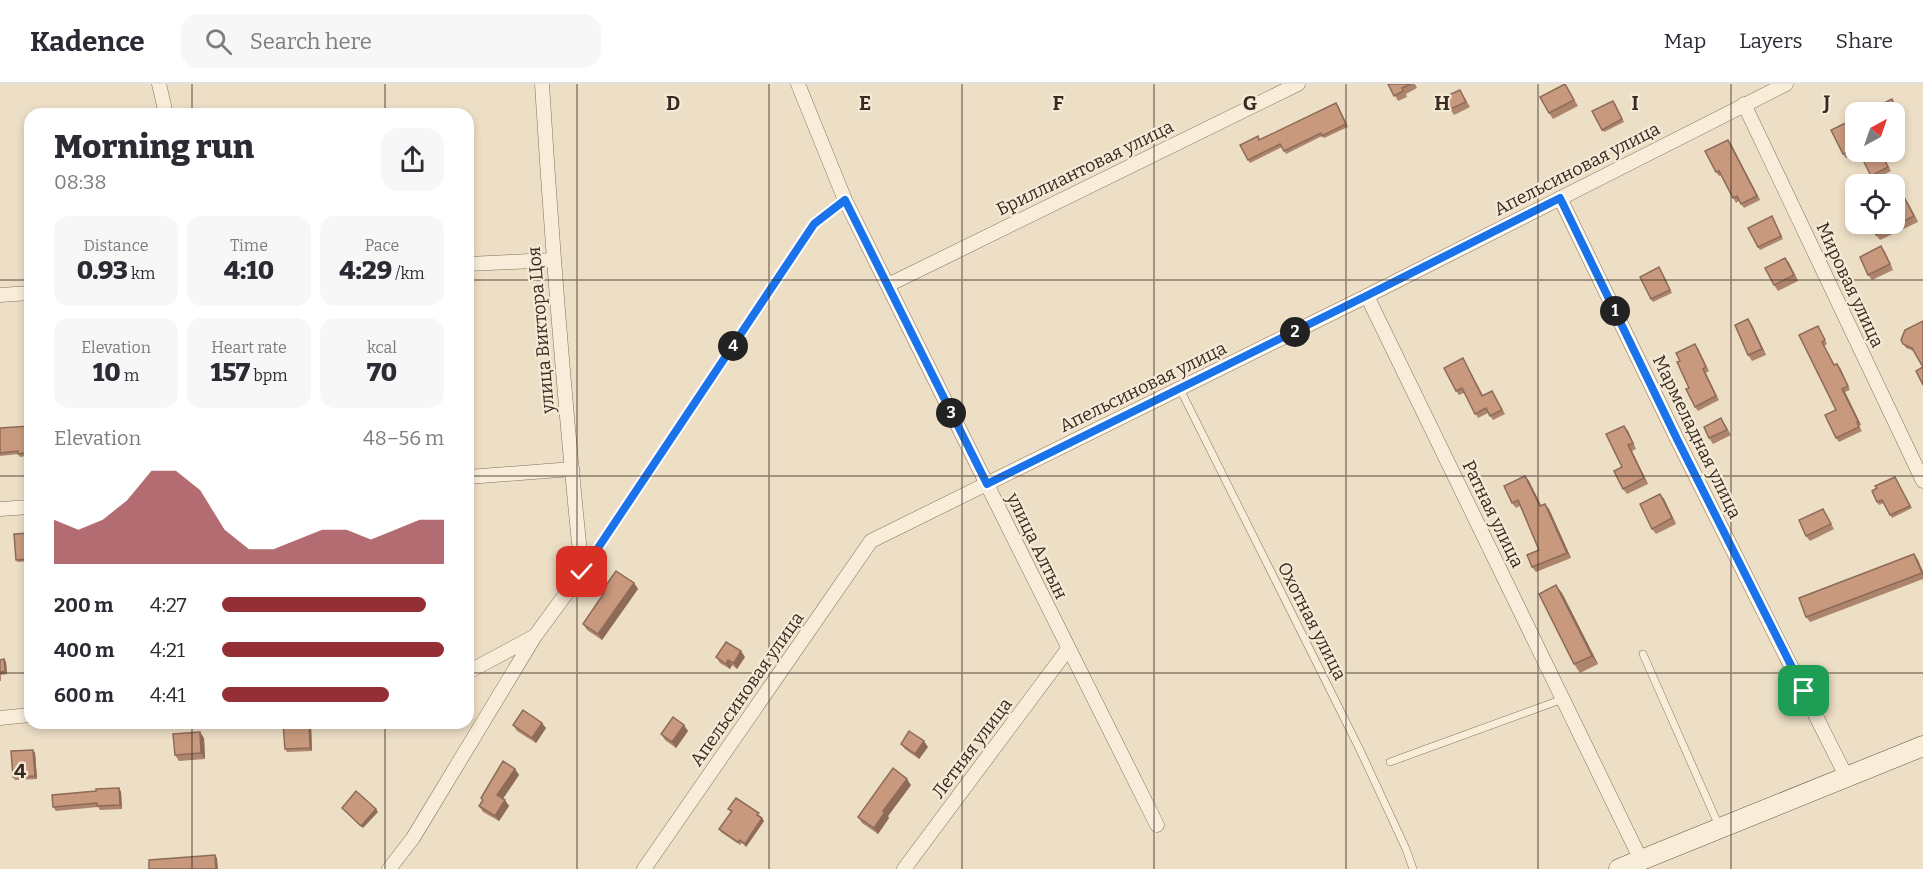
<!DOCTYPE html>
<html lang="en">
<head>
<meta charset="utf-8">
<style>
	:root { --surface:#fff; --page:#f7f7f7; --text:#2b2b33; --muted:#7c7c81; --line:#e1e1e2; --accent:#942f36 }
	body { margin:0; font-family:Bitter,serif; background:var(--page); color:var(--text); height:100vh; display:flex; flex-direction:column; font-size:22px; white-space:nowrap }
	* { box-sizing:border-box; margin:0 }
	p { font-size:20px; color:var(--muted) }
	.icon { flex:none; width:33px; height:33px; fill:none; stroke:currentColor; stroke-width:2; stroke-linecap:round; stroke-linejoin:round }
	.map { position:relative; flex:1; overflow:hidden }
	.details { position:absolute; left:24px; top:24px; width:450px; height:621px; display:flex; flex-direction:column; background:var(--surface); border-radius:18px; box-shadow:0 3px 9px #0003 }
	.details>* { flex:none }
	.needle { width:39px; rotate:40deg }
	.fabs { position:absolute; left:1845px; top:18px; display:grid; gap:12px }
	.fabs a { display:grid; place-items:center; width:60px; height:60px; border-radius:12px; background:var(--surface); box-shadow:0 3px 9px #0003; font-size:30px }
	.pin { position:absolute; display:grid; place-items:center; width:51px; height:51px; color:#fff; margin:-26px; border-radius:12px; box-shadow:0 3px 9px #0006 }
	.km { position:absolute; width:30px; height:30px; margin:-15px; border-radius:50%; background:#222; color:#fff; font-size:16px; line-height:30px; text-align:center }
	.round { display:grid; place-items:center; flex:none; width:63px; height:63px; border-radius:18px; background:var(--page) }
	.headline { display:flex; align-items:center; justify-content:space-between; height:102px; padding:0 30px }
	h1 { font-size:33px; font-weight:800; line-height:45px }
	.stats { display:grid; grid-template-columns:repeat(3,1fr); gap:9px; height:102px; padding:6px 30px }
	.stats div { display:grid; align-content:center; border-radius:15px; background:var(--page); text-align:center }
	.stats b { font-size:26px; font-weight:800 }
	.stats small { font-size:16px; font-weight:400 }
	.stats p { font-size:16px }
	.chart { height:168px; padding:12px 30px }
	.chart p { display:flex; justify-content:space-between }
	.chart svg { width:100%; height:108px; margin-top:6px; fill:var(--accent); opacity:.7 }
	ul { padding:0 30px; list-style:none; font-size:20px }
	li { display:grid; grid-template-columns:96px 72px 1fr; align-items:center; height:45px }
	li i { height:15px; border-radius:8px; background:var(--accent) }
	header { display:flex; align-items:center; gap:36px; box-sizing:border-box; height:84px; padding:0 30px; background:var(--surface); border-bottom:2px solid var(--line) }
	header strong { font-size:28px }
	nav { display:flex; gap:33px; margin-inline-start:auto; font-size:21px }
	.search { width:420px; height:54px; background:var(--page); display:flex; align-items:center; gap:15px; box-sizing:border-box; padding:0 21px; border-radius:18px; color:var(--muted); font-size:22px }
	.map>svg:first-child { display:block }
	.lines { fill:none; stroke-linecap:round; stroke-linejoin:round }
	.lane-casing { stroke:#87715d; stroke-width:8 }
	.street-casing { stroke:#87715d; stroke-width:15 }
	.secondary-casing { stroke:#695240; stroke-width:21 }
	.lane { stroke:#f8edd9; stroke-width:7 }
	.street { stroke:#f8edd9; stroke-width:14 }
	.secondary { stroke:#f8edd9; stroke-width:20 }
	.wall { fill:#ad846c }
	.shaded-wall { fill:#8d6b58 }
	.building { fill:#c9997e; stroke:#8d6b58; stroke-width:1.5 }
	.route-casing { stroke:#fff; stroke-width:12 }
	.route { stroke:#1a73e8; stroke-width:8 }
	.grid { fill:none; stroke:#382a20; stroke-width:1.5; stroke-opacity:0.55 }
	.labels { text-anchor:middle; stroke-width:4.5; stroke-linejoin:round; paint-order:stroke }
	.street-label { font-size:18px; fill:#382a20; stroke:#f4ead6 }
	.grid-label { font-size:20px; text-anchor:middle; font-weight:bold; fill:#382a20; stroke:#f4ead6; stroke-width:4.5; stroke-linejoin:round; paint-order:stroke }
</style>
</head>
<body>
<header>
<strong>Kadence</strong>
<div class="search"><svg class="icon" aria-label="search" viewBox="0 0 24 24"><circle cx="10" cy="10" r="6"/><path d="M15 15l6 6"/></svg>Search here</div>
<nav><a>Map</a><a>Layers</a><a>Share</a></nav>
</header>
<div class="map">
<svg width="1923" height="785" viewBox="0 0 1923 785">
	<rect width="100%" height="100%" fill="#eddfc6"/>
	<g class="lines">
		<defs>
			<g id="lane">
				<polyline points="1180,305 1360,666 1406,765 1413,785"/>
				<polyline points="584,486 814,140 845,116"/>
				<polyline points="1643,570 1719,742"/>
				<polyline points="1390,678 1563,615"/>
			</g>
			<g id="street">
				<polyline points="159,0 166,30"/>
				<polyline points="798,0 845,116 1157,741"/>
				<polyline points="1744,20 1923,397"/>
				<polyline points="1560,114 1677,355 1846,692"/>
				<polyline points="468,180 553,176"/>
				<polyline points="888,201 1298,0"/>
				<polyline points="0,211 30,209"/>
				<polyline points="1367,212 1641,776"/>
				<polyline points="468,393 572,385"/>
				<polyline points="0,425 30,423"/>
				<polyline points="468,588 535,552"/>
				<polyline points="0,634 30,631"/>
				<path d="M 389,785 L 413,754 L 535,552 L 582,488 C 565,325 552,163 542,0"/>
				<polyline points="644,785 871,457 1367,212 1786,0"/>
				<polyline points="904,785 1068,565"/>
			</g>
			<polyline id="secondary" points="1619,785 1923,662"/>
		</defs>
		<use href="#lane" class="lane-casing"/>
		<use href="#street" class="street-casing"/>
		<use href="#secondary" class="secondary-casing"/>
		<use href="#lane" class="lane"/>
		<use href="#street" class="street"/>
		<use href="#secondary" class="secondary"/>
	</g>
	<g class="wall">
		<polygon points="1388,0 1415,0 1417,4 1406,10 1407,13 1398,17"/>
		<polygon points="1565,0 1578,22 1553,35 1549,29"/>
		<polygon points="1460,6 1470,23 1454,31 1450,25"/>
		<polygon points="1615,19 1624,38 1604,48 1602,46"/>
		<polygon points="1895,19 1903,38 1894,42 1894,28"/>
		<polygon points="1338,21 1348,43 1324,54 1322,52 1286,70 1282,63 1250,79 1248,76 1259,55 1260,56"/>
		<polygon points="1856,34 1856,68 1881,68 1891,87 1874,96 1860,68 1846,74 1843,70"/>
		<polygon points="1731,60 1760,116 1744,124 1739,117 1736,119 1721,91 1719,92 1716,88"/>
		<polygon points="1904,113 1908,119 1918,138 1880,156 1876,151"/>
		<polygon points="1772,132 1783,155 1760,166 1758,163"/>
		<polygon points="1881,162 1885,168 1893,186 1872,196 1868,191"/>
		<polygon points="1785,174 1789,179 1798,197 1778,207 1774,201"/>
		<polygon points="1661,186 1672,209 1653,218 1651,215"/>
		<polygon points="1748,235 1752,241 1766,271 1752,277 1748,271"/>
		<polygon points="1923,238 1923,283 1914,267 1906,264 1901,256"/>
		<polygon points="1818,242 1827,260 1824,262 1834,281 1840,283 1850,306 1845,308 1861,341 1859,342 1862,347 1839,358 1836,354 1836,326"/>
		<polygon points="1698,264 1709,287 1706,289 1719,316 1698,327 1695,323 1689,304"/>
		<polygon points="1463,274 1483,311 1492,307 1505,330 1493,336 1488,329 1478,334 1464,309 1459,311 1456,307"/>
		<polygon points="1725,340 1731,351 1713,360 1709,354"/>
		<polygon points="30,342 30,375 27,375 26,372 20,373 18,370 0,372 0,344"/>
		<polygon points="1624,342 1628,347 1636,365 1632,367 1648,400 1627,410 1623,405 1622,383"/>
		<polygon points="1525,392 1529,397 1541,422 1549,425 1571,474 1536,488 1532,483 1539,466 1520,422 1516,424 1512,419"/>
		<polygon points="1895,393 1912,424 1892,434 1884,419 1879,421 1877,418"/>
		<polygon points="1660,410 1664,415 1676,440 1656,450 1652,445"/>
		<polygon points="1823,425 1834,445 1810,457 1806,452"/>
		<polygon points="30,449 30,477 18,478 16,476"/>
		<polygon points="1914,470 1918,476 1923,488 1923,495 1810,538 1806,533"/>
		<polygon points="634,499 638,505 602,556 587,546 583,540 604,510 602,507"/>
		<polygon points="1562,509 1598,580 1580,589 1574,580"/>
		<polygon points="716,573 745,573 737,585 732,581 730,585 720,579"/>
		<polygon points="4,575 6,578 7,590 1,591 1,597 0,597 0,576"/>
		<polygon points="311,641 312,667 287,668 285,665"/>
		<polygon points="513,641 546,644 536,659 517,647"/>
		<polygon points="688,647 676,664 665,656 661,650"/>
		<polygon points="204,654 205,675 179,677 175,671"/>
		<polygon points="901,660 928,663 919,675 905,665"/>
		<polygon points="33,666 35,669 37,695 15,696 13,693"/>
		<polygon points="515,685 519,691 503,715 509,722 499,737 483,728 479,722 483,717 481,714"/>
		<polygon points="911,701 888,732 889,734 878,750 862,739 858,733"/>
		<polygon points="119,704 121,708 122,725 100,726 98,723 56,727 53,723 96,707"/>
		<polygon points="728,725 761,732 760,733 764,737 746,763 742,759 740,761 721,748 719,745 731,728"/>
	</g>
	<g class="shaded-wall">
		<polygon points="1728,56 1731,60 1760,116 1757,112"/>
		<polygon points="1904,113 1908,119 1918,138 1914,132"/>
		<polygon points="1881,162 1885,168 1893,186"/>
		<polygon points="1785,174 1789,179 1798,197 1794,191"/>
		<polygon points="1748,235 1752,241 1766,271 1762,265"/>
		<polygon points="1842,305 1845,308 1861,341 1858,337"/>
		<polygon points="1624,342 1628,347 1636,365 1633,359"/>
		<polygon points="1628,361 1632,367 1648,400 1644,394"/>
		<polygon points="1525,392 1529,397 1544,427 1540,422"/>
		<polygon points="1660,410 1664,415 1676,440 1672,434"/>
		<polygon points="1545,420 1549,425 1571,474 1567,469"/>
		<polygon points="1914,470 1918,476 1923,488 1923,491"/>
		<polygon points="634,499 638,505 602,556 598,550"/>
		<polygon points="1556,501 1562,509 1598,580 1592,572"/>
		<polygon points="741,567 745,573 737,585 734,579"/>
		<polygon points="4,575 6,578 7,590 5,587"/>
		<polygon points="728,576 732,581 730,585 726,580"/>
		<polygon points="309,639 311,641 312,667 310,664"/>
		<polygon points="542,639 546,644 536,659 532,654"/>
		<polygon points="684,641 688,647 676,664 672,658"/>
		<polygon points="200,648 204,654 205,675 201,669"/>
		<polygon points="924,657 928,663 919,675 915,670"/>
		<polygon points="33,666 35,669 37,695 35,692"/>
		<polygon points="515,685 519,691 501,717 497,711"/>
		<polygon points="907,695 911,701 888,732 889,734 878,750 874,744 883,727"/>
		<polygon points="119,704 121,708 122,725 120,721"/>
		<polygon points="505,716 509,722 499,737 495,732"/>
		<polygon points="376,725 378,728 363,744 361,742"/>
		<polygon points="762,734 764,737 746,763 745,760"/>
		<polygon points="215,771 217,774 218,785 216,785"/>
	</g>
	<g class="building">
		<polygon points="1388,0 1411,0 1402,4 1403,7 1394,12"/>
		<polygon points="1565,0 1574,16 1549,29 1540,13"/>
		<polygon points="1460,6 1466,18 1450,25 1444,13"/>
		<polygon points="1892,15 1900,34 1894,37 1894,28 1866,28"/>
		<polygon points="1613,17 1622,35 1602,46 1592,27"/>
		<polygon points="1336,19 1346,40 1322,52 1321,49 1284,67 1280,60 1248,76 1240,61 1258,52 1259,56"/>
		<polygon points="1856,34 1856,64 1843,70 1831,46"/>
		<polygon points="1728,56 1757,112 1741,120 1737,112 1733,114 1719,87 1716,88 1705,67"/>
		<polygon points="1859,68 1880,68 1888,83 1871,92"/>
		<polygon points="1904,113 1914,132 1876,151 1871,140 1894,140 1894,118"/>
		<polygon points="1772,132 1781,152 1758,163 1748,144"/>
		<polygon points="1881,162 1890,180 1868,191 1860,173"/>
		<polygon points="1785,174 1794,191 1774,201 1765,184"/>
		<polygon points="1659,183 1670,206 1651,215 1640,193"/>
		<polygon points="1748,235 1762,265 1748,271 1735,241"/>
		<polygon points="1923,237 1923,301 1916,287 1923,283 1912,264 1903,260 1901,256 1905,246"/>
		<polygon points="1818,242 1825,256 1822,258 1834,281 1837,280 1848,302 1842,305 1858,337 1857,338 1859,343 1836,354 1825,331 1836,326 1799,251"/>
		<polygon points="1695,260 1706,283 1703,285 1716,312 1695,323 1686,305 1689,304 1677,278 1680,277 1676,269"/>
		<polygon points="1463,274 1482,312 1492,307 1502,326 1490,332 1486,324 1475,330 1462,304 1456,307 1444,284"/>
		<polygon points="1721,334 1727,346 1709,354 1704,343"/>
		<polygon points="30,342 30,372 25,372 25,369 18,370 18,367 0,369 0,344"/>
		<polygon points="1624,342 1633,359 1628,361 1644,394 1623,405 1614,387 1622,383 1606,350"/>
		<polygon points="1525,392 1540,422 1545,420 1567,469 1532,483 1527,471 1539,466 1518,416 1512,419 1504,402"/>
		<polygon points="1895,393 1910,422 1890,431 1882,416 1877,418 1872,407 1877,404 1875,402"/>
		<polygon points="1660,410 1672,434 1652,445 1640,420"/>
		<polygon points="1823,425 1831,440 1806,452 1799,436"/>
		<polygon points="30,449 30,475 16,476 14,450"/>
		<polygon points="1914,470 1922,489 1806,533 1799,514"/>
		<polygon points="616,487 634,499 598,550 583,540 604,509 602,507"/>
		<polygon points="1556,501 1592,572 1574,580 1539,510"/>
		<polygon points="726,558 741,567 734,579 728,576 726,580 716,573"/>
		<polygon points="4,575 5,587 0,588 0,576"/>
		<polygon points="523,626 542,639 532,654 513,641"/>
		<polygon points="673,633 684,641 672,658 661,650"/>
		<polygon points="299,639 309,639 310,664 285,665 283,640"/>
		<polygon points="909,647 924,657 915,670 901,660"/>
		<polygon points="200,648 201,669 175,671 173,650"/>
		<polygon points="33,666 35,692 13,693 11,667"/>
		<polygon points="503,677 515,685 497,711 505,716 495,732 479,722 483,716 481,714"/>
		<polygon points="893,684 907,695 883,727 885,728 874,744 858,733"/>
		<polygon points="119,704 120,721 97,722 97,719 53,723 52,711 96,707 96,705"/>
		<polygon points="356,707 376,725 361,742 342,724"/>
		<polygon points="736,714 759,729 757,731 762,734 745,760 740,756 738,758 719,745 732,727 728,725"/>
		<polygon points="215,771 216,785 149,785 149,776"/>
	</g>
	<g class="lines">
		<defs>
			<polyline id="route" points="582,488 814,140 845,116 987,400 1366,212 1560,114 1677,355 1804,607"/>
		</defs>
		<use href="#route" class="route-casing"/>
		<use href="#route" class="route"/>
	</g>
	<path class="grid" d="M 192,0 L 192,30M 385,0 L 385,30M 577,0 L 577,785M 769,0 L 769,785M 962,0 L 962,785M 1154,0 L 1154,785M 1346,0 L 1346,785M 1538,0 L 1538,785M 1731,0 L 1731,785M 0,196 L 30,196M 468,196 L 1923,196M 0,392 L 30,392M 468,392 L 1923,392M 0,589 L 30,589M 468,589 L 1923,589M 192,639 L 192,785M 385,639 L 385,785"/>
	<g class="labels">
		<g class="street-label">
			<text transform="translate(1085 84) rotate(-26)" y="6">Бриллиантовая улица</text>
			<text transform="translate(1577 85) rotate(-27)" y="6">Апельсиновая улица</text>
			<text transform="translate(1850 201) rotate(65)" y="6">Мировая улица</text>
			<text transform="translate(541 246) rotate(-95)" y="6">улица Виктора Цоя</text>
			<text transform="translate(1143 303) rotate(-26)" y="6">Апельсиновая улица</text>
			<text transform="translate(1697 353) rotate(64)" y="6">Мармеладная улица</text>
			<text transform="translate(1493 430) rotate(64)" y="6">Ратная улица</text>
			<text transform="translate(1037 462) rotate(64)" y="6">улица Алтын</text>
			<text transform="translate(1312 537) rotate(63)" y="6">Охотная улица</text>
			<text transform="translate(747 605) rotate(-55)" y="6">Апельсиновая улица</text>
			<text transform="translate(972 664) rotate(-53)" y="6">Летняя улица</text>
		</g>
	</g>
	<g class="grid-label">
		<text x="673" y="26">D</text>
		<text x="865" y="26">E</text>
		<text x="1058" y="26">F</text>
		<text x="1250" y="26">G</text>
		<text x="1442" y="26">H</text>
		<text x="1635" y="26">I</text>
		<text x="1827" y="26">J</text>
		<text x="20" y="694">4</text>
	</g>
</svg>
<div class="fabs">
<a><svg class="needle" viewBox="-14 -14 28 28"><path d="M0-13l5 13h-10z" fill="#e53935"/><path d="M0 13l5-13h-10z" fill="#7c7c81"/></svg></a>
<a><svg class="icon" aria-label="locate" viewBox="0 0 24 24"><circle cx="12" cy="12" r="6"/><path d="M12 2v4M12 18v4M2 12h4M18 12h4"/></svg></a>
</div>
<div class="pin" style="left:1804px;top:607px;background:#1e9e55"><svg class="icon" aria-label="arrive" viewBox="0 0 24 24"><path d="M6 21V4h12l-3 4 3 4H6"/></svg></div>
<div class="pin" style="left:582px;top:488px;background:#d93025"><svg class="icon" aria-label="check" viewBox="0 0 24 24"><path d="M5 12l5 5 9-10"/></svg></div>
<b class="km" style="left:1615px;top:227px">1</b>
<b class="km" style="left:1295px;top:248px">2</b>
<b class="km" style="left:951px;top:329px">3</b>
<b class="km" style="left:733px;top:262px">4</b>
<section class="details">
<div class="headline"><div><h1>Morning run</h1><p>08:38</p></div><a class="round"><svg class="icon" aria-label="share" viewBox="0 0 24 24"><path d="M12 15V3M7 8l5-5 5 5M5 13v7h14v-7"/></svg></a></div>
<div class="stats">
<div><p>Distance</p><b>0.93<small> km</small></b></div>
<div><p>Time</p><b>4:10</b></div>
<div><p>Pace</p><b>4:29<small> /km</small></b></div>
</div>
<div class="stats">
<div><p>Elevation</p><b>10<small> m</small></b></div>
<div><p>Heart rate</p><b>157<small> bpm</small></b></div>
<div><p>kcal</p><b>70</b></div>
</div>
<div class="chart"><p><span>Elevation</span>48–56 m</p>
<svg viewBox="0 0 160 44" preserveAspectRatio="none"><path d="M0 44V26L10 30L20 26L30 18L40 6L50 6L60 14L70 30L80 38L90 38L100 34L110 30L120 30L130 34L140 30L150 26L160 26V44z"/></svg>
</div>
<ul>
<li><b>200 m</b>4:27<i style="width:92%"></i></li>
<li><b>400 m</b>4:21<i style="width:100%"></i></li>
<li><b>600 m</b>4:41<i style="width:75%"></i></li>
</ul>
</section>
</div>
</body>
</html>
